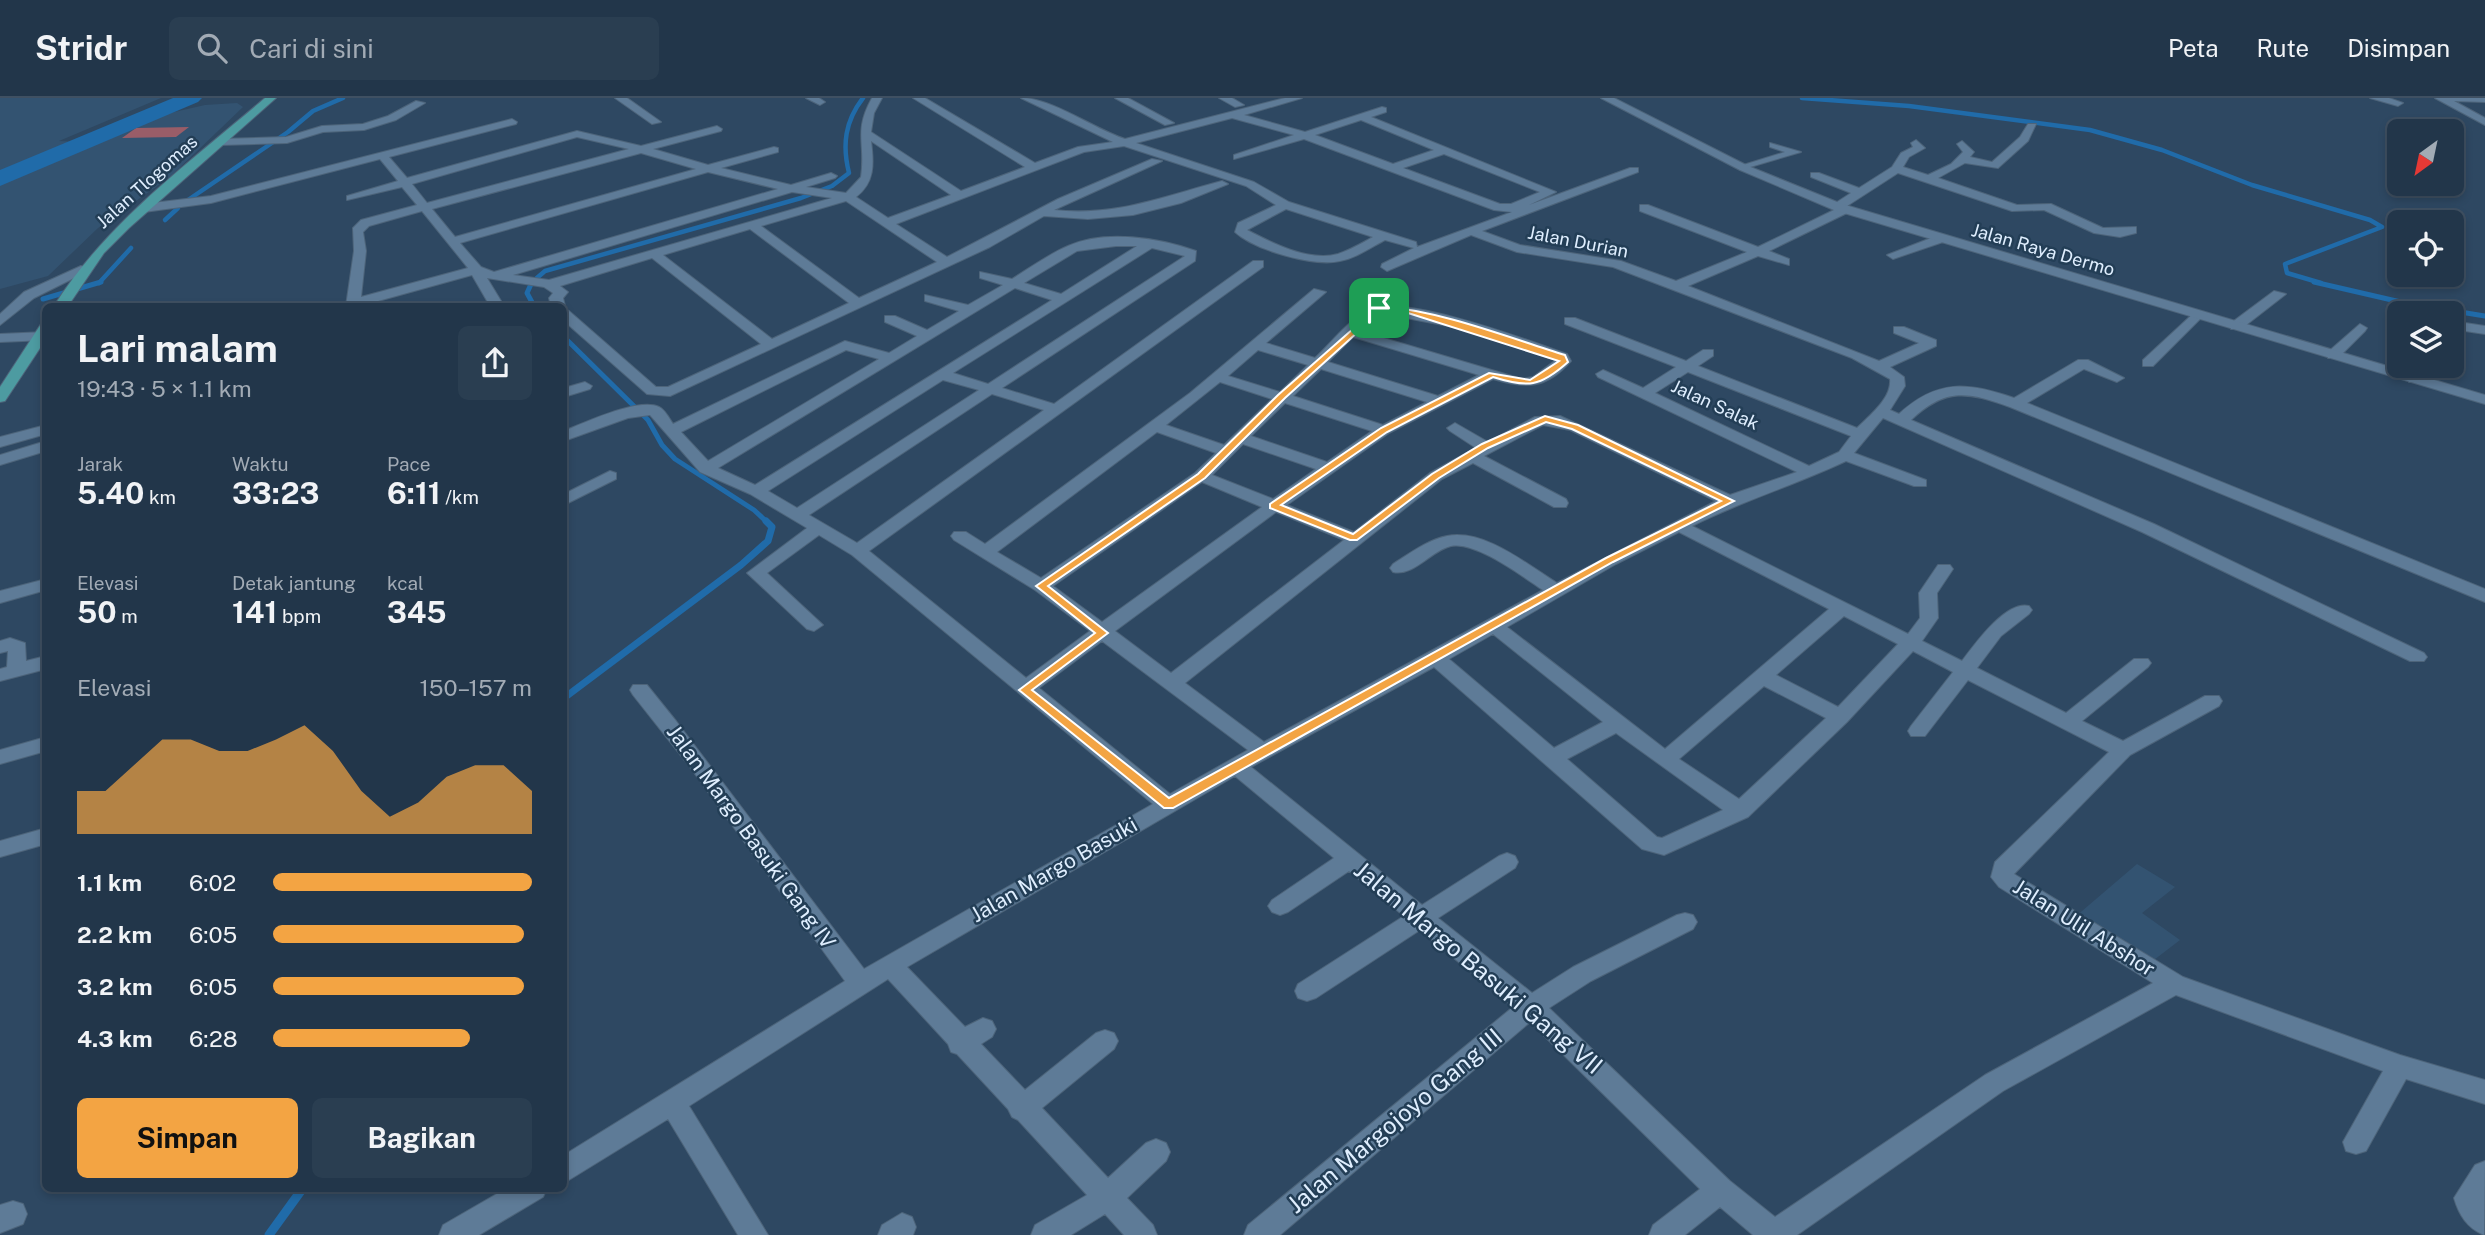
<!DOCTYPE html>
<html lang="id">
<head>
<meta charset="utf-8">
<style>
	:root { --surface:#22364a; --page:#2a3e51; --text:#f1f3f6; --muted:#a2abb5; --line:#3f5062; --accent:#f3a443 }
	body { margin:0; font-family:"Public Sans",sans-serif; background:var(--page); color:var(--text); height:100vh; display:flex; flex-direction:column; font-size:26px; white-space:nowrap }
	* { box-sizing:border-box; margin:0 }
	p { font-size:23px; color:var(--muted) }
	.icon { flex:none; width:38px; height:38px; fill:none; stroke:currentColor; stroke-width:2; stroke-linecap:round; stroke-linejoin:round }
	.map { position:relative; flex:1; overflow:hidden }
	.details { position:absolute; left:42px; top:205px; width:525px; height:889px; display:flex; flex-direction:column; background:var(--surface); border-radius:10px; box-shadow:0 4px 10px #0003,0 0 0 2px var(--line) }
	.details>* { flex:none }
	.needle { width:46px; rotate:213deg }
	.fabs { position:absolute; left:2387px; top:21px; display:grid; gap:14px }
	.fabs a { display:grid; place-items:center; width:77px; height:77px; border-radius:10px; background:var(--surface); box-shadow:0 4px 10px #0003,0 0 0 2px var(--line); font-size:35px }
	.pin { position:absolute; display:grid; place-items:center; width:60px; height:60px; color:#fff; margin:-30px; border-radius:14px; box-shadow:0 4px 10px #0006 }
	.round { display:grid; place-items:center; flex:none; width:74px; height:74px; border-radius:10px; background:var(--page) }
	.headline { display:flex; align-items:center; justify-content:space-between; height:119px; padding:0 35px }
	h1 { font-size:38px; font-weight:700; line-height:52px }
	.stats { display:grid; grid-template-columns:repeat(3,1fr); gap:10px; height:119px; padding:7px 35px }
	.stats div { display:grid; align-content:center }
	.stats b { font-size:30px; font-weight:700 }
	.stats small { font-size:19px; font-weight:400 }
	.stats p { font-size:19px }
	.chart { height:196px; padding:14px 35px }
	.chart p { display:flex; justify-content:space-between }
	.chart svg { width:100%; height:126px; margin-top:7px; fill:var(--accent); opacity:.7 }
	.button { display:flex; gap:14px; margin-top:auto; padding:14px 35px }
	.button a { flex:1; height:80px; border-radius:10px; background:var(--accent); color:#111; font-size:28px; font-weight:700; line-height:80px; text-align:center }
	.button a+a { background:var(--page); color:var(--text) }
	ul { padding:0 35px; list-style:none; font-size:23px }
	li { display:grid; grid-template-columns:112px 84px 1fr; align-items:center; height:52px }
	li i { height:18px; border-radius:9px; background:var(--accent) }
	header { display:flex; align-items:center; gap:42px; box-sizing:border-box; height:98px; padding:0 35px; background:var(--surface); border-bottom:2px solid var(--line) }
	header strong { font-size:33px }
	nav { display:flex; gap:38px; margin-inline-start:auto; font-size:24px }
	.search { width:490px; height:63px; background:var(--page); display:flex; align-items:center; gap:18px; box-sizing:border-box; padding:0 24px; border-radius:10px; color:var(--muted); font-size:26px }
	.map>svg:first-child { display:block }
	.built { fill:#335371 }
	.green { fill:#995d68 }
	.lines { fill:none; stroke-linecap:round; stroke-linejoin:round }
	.stream-far3 { stroke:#206ba9; stroke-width:4.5 }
	.stream-far2 { stroke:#206ba9; stroke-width:5 }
	.stream-far1 { stroke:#206ba9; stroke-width:7 }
	.stream { stroke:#206ba9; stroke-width:9 }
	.river { fill:#206ba9; fill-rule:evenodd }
	.minor-casing { stroke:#4d647a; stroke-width:2 }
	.tertiary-casing { stroke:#4d647a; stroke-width:2 }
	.primary-casing { stroke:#4d647a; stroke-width:2 }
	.minor { fill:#5e7b97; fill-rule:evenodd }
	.tertiary { fill:#5e7b97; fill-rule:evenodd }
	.primary { fill:#4d9ba1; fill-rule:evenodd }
	.route { fill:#f3a443; stroke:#fff; stroke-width:2; fill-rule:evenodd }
	.labels { text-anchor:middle; stroke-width:5; stroke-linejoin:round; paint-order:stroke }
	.far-street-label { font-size:18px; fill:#dfeefe; stroke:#233e56 }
	.street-label { font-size:21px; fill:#dfeefe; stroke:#233e56 }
	.near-street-label { font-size:24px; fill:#dfeefe; stroke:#233e56 }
</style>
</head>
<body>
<header>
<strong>Stridr</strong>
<div class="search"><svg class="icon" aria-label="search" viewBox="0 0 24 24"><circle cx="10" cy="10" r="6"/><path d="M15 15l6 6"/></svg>Cari di sini</div>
<nav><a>Peta</a><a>Rute</a><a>Disimpan</a></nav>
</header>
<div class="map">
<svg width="2485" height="1137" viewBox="0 0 2485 1137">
	<rect width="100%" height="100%" fill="#2e4862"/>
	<g class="built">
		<polygon points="0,0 161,0 59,43 99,45 170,15 205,7 237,5 243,9 171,78 98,130 48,178 0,191"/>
		<polygon points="2137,766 2175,789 2142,815 2180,842 2150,865 2075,819"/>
	</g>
	<polygon class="green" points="189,29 176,39 122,40 136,30"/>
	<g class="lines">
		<g class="stream-far3">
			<polyline points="1802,0 1909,8 2090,32 2162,52 2252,87 2370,122 2382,129 2285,166 2287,175 2321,185"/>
			<polyline points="188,102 288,34 313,13 343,0"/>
			<polyline points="165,122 178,110"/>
			<polyline points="99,185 131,150"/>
			<path d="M 531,185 L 545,173 L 801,100 L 832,88 L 849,75 C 842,47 845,23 863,0"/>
		</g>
		<g class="stream-far2">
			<polyline points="532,184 527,195 534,208"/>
			<polyline points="2314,184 2405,205 2485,218"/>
			<polyline points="43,201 101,184"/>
			<polyline points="564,239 648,322 662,347 675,361 754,412 768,425"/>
		</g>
		<polyline class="stream-far1" points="564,600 741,467 768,443 772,429 766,423"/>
		<polyline class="stream" points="269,1137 303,1090"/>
		<polygon class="river" points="173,0 202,0 198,4 0,88 0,72"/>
		<defs>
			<g id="minor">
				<polygon points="615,0 627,0 661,24 652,26"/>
				<polygon points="806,0 819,0 825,4 820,7"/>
				<path d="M 872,0 L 882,0 L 874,15 L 871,34 L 961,93 L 1025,69 L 913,0 L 925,0 L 1035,65 L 1078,49 L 1113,44 L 1021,0 C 1052,0 1094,31 1125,41 L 1285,0 L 1302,0 L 1244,17 L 1305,34 L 1382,9 L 1386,10 L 1386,14 L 1371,19 L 1556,94 L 1529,107 L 1630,70 L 1638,70 L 1638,74 L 1482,133 L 1520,147 L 1621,163 L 1676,183 L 1747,154 L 1640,113 L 1640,107 L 1648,107 L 1758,149 L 1834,112 L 1834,106 L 1851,95 L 1811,79 L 1811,75 L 1819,75 L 1859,90 L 1892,69 L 1901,55 L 1913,49 L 1911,45 L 1916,42 L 1925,50 L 1909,59 L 1903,69 L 1928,77 L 1951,66 L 1963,54 L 1957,46 L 1962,43 L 1974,54 L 1970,59 L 1992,64 L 2020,39 L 2028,26 L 2036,26 L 2028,43 L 1998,70 L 1965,65 L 1938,80 L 2017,107 L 2051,106 L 2103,130 L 2136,129 L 2136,135 L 2120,139 L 2094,135 L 2044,112 L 2012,113 L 1898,75 L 1847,108 L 1851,111 L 1849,114 L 1769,153 L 1789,161 L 1789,167 L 1758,158 L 1688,188 L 1879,263 L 1919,245 L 1894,235 L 1894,229 L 1904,229 L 1936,242 L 1936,248 L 1890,269 L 1904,279 L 1905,288 L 1890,312 L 1899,316 C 1937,281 1967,284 2014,300 L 2078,262 L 2088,262 L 2124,280 L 2117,284 L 2084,271 L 2027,305 L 2485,491 L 2485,504 L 2010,309 C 1968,294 1946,289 1911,322 L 2154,426 L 2424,555 L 2427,559 L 2424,563 L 2410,563 L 2142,434 L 1883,320 L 1854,355 L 1926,382 L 1926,388 L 1914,388 L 1846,363 C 1795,387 1742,403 1692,428 L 1908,536 L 1920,520 L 1919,495 L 1938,467 L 1950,467 L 1953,471 L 1937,495 L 1938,520 L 1922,543 L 1962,563 C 1975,546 2006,502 2029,508 L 2032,512 L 2029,516 L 2001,538 L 1977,570 L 2066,615 L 2134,561 L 2148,561 L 2151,565 L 2148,569 L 2082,623 L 2123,643 L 2205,598 L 2219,598 L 2222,603 L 2219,608 L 2130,657 L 2014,776 L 2183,879 L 2400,957 L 2485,982 L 2485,1006 L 2406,981 L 2366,1053 L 2356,1056 L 2346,1053 L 2343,1044 L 2383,973 L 2176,897 L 2003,993 L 1797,1137 L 1753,1137 L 1720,1109 L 1685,1137 L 1649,1137 L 1653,1127 L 1700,1091 L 1530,924 L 1280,1137 L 1244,1137 L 1248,1127 L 1513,909 L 1420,832 L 1316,900 L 1307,903 L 1298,900 L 1295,893 L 1298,886 L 1404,818 L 1349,773 L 1288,814 L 1280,817 L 1272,814 L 1268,808 L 1272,802 L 1334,760 L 1235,678 L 907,869 L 965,929 L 983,920 L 992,923 L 996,931 L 992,939 L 981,946 L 1025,992 L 1096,935 L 1105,932 L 1114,935 L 1118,943 L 1114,951 L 1042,1010 L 1108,1080 L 1146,1045 L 1156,1041 L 1166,1045 L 1170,1054 L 1166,1063 L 1127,1100 L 1153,1127 L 1157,1137 L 1124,1137 L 1105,1116 L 1071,1137 L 1031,1137 L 1035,1127 L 1087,1097 L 1018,1022 L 1012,1019 L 1008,1011 L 957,956 L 951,954 L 948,946 L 888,881 L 689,1008 L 768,1137 L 738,1137 L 668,1021 L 564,1085 L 564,1057 L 845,883 L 690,669 L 633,597 L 630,592 L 633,587 L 647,587 L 676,623 L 864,871 L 1153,706 L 852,457 L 819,437 L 767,475 L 823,527 L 814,533 L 807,531 L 747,475 L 807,430 L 750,396 L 700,374 L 650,317 L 628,320 L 564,343 L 564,333 C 584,325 639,299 659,309 C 665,312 669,320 673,326 L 845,243 L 889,255 L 917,238 L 885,224 L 885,218 L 895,218 L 927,232 L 959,213 L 925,203 L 925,197 L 968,207 L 1003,187 L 980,180 L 980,174 L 1012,181 C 1030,170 1049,156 1068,148 C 1105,131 1160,140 1196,153 L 1195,163 L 1002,290 L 1054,306 L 1253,163 L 1263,163 L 1263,169 L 869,453 L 1026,580 L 1090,533 L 1035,492 L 954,442 L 951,438 L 954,434 L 966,434 L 985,446 L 1190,295 L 1314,191 L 1326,194 L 1266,245 L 1315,260 C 1331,245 1347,224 1366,213 C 1398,193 1530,243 1567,256 L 1571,263 C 1546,291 1527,291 1493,281 L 1389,335 L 1287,407 L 1354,434 L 1430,375 L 1476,350 L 1450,333 L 1447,330 L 1455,325 L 1488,344 L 1535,319 L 1560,318 L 1730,397 L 1797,374 L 1598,279 L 1596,276 L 1603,272 L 1643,290 L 1676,269 L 1565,226 L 1565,220 L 1575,220 L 1686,263 L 1703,252 L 1713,252 L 1713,258 L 1698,268 L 1857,330 C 1870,317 1892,300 1890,281 L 1852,260 L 1613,169 L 1517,154 L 1471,137 L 1387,173 L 1381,169 L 1382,166 L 1414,150 L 1385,142 C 1370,150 1356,160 1340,163 C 1314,169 1254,152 1235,134 L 1238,125 L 1276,107 L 1246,88 L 1124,48 L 1084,54 L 896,126 L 947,159 L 1058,101 L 1152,61 L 1162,63 L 1054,112 C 1115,119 1165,98 1222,83 L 1228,86 L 1181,105 L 1133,117 L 1088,121 L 1044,118 L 990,149 L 670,298 L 647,296 L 564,223 L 564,212 L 569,213 L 656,289 L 668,289 L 761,246 L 652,160 L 560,188 L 568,194 L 563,200 L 565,208 L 564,210 L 551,208 L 549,200 L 553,195 L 544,189 L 487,180 L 504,208 L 490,208 L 472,177 L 360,208 L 346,208 L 354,153 L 353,130 L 361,122 L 417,107 L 402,89 L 347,102 L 347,98 L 398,83 L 380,61 L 211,105 L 144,114 L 138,110 L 144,106 L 211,98 L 512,21 L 517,24 L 516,26 L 389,59 L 407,80 L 577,33 L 641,48 L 717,28 L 722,31 L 721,33 L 653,51 L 708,67 L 774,49 L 778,50 L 778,54 L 721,70 L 791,87 L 831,75 L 837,78 L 835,80 L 806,89 L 846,95 L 861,79 C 866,44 853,34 872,0 ZM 1232,20 L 1294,37 L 1234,57 L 1234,61 L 1304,41 L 1494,112 L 1512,114 L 1417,149 L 1416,144 L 1289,104 L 1254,84 L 1136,45 ZM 1361,22 L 1434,52 L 1393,66 L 1315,37 ZM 577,39 L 629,51 L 427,105 L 412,86 ZM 871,43 L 951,97 L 888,120 L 856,99 C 875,84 874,66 871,43 ZM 641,55 L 696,71 L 455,139 L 432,111 ZM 1444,56 L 1540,94 L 1511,106 L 1500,106 L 1403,70 ZM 708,74 L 778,91 L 494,174 L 481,169 L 460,145 ZM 792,94 L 832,100 L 549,182 L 513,177 ZM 846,103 L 937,164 L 859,200 L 761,128 ZM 1286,111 L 1373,139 C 1362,145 1350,152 1338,156 C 1309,164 1272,145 1247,132 ZM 422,113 L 468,170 L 361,199 L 366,153 L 363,134 L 369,128 ZM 750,131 L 849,205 L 772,241 L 663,157 ZM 1116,148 L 1137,148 L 1061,196 L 1024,185 L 1077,153 ZM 1152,150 L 1185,158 L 988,286 L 953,275 ZM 1015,190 L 1052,202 L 755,387 L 718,370 ZM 1385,216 L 1459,230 L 1556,262 L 1533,279 L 1522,281 L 1360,233 L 1376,218 ZM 1353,239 L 1479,277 L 1438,298 L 1328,264 ZM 846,252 L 879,261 L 708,363 L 681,334 ZM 1258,252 L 1308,267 L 1280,294 L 1228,278 ZM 1321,271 L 1427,304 L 1383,327 L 1293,298 ZM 1688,274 L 1851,338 L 1839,354 L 1809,368 L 1655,295 ZM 943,282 L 979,292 L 797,410 L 768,393 ZM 1220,284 L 1272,301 L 1224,347 L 1166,327 ZM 992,296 L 1044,312 L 857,445 L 809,417 ZM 1285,305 L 1372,333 L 1327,364 L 1251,338 ZM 1543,327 L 1570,332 L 1716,403 L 1557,485 C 1526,466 1485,431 1447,438 C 1427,442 1409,456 1393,466 L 1390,470 L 1393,474 C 1413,479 1432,452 1451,448 C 1476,443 1523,479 1543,492 L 1264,644 L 1185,585 L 1442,381 L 1473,365 L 1554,409 L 1566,409 L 1568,405 L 1566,401 L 1484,358 ZM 1157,334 L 1216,355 L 1195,375 L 1041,480 L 997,454 ZM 1243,346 L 1316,371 L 1273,401 L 1212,377 ZM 1202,384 L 1262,409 L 1102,524 L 1053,488 ZM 1276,414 L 1344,442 L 1171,575 L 1115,533 ZM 1679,434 L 1829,511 L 1665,651 L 1507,529 L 1616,466 ZM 1844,518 L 1898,546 L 1838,609 L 1776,577 ZM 1493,536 L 1603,624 L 1554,650 L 1449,561 ZM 1102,543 L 1248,652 L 1170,696 L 1039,590 ZM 1913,553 L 1953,574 L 1911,628 L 1908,633 L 1911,638 L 1925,638 L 1968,582 L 2109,654 L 1995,764 L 1991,779 L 1999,789 L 2153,885 L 1985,977 L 1775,1119 L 1730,1083 L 1549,910 L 1591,883 L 1693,831 L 1697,824 L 1693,817 L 1685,815 L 1677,817 L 1573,869 L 1532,895 L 1438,820 L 1515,770 L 1518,764 L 1515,758 L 1507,755 L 1499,758 L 1422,807 L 1251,669 L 1434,569 L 1642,751 L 1664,757 L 1748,719 L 1847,624 ZM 1764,588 L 1826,620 L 1739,701 L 1679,661 ZM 1616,635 L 1723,712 L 1662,740 L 1657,739 L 1567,661 Z"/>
				<polygon points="1115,0 1128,0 1174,25 1165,27"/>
				<polygon points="1219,0 1232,0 1244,7 1235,9"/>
				<polygon points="2370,0 2389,0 2403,5 2398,8"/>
				<polygon points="2435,0 2485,0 2485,4 2454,3 2485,20 2485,27"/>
				<polygon points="416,3 425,5 396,22 364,32 323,34 287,45 220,47 215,44 220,41 286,39 322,28 363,26 388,18"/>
				<polygon points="1770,45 1801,54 1740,72 1740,68 1785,54 1770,49"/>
				<polygon points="1939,137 1945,141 1943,144 1893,161 1887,157"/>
				<polygon points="81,168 92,171 34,200 0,227 0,216 24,194"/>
				<polygon points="2274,193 2286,196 2241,231 2231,231 2231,225"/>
				<polygon points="2196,213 2203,217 2201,220 2153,268 2143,268 2143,262"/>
				<polygon points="2452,223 2485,228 2485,236 2452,231"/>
				<polygon points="2360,226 2367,230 2365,233 2338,260 2328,260 2328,254"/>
				<polygon points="46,234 46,242 0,244 0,236"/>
				<polygon points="2416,268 2430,268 2419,284 2409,284 2407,281"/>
				<polygon points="585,284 592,288 590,291 564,299 564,290"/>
				<polygon points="46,327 46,336 0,349 0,339"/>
				<polygon points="46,343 46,353 0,367 0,357"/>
				<polygon points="610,373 616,375 616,381 564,407 564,396"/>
				<polygon points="46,481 46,492 0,505 0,493"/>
				<polygon points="10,540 25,545 26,563 46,558 46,571 0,583 0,571 7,569 8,553 0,555 0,543"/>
				<polygon points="46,639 46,653 0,666 0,652"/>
				<polygon points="46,730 46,746 0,759 0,743"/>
				<path d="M 2485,1063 L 2484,1137 C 2467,1130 2459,1117 2454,1100 L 2475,1067 Z"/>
				<polygon points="507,1090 547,1090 543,1099 479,1137 439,1137 443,1127"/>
				<polygon points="13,1103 23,1106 27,1116 23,1126 0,1135 0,1107"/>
				<polygon points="902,1115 912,1119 916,1129 913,1137 878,1137 882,1127"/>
			</g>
			<polygon id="tertiary" points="1601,0 1614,0 1748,68 1842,106 2485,297 2485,306 1834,112 1740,72"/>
			<g id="primary">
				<path d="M 265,0 L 276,0 L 129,130 L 104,155 L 68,208 L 54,208 C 107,124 190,64 265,0 Z"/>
				<polygon points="46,225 46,241 5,303 0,304 0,289 41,226"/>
			</g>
		</defs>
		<use href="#minor" class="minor-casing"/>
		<use href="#tertiary" class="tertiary-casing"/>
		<use href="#primary" class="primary-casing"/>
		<use href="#minor" class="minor"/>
		<use href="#tertiary" class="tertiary"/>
		<use href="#primary" class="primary"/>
	</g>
	<path class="route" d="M 1379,208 C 1442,213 1504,238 1565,257 L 1568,264 C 1540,289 1528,290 1493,279 L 1387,334 L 1281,407 L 1353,436 L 1432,376 L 1482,346 L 1545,318 L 1578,327 L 1734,403 L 1613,464 L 1173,710 L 1164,710 L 1019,592 L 1095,535 L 1036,488 L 1198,376 L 1278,297 ZM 1381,213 L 1408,215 L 1559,263 L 1530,282 L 1489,275 L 1381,330 L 1270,406 L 1270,410 L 1350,442 L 1357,442 L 1439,380 L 1488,350 L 1546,324 L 1572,331 L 1721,403 L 1606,460 L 1169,700 L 1032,592 L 1108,535 L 1048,488 L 1205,380 L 1285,300 Z"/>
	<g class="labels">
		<g class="far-street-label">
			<text transform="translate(147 84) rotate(-42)" y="6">Jalan Tlogomas</text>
			<text transform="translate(1578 144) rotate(11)" y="6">Jalan Durian</text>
			<text transform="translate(2043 152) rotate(16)" y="6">Jalan Raya Dermo</text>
			<text transform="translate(1715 307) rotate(25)" y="6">Jalan Salak</text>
		</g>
		<g class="street-label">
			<text transform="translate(751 739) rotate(54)" y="7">Jalan Margo Basuki Gang IV</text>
			<text transform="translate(1054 772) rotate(-30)" y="7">Jalan Margo Basuki</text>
			<text transform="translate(2084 830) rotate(32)" y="7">Jalan Ulil Abshor</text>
		</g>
		<g class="near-street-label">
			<text transform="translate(1478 870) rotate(40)" y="8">Jalan Margo Basuki Gang VII</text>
			<text transform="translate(1395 1023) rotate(-40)" y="8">Jalan Margojoyo Gang III</text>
		</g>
	</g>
</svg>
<div class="fabs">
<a><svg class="needle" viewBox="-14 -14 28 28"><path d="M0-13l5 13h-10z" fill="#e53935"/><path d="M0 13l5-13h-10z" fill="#a2abb5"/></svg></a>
<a><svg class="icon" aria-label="locate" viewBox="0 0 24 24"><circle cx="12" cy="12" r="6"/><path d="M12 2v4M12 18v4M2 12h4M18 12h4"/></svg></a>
<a><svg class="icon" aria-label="layers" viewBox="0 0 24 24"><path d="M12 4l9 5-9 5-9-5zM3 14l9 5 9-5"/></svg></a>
</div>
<div class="pin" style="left:1379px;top:210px;background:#1e9e55"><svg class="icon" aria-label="arrive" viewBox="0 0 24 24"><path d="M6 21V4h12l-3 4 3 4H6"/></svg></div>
<section class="details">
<div class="headline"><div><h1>Lari malam</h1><p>19:43 · 5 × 1.1 km</p></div><a class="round"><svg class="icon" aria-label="share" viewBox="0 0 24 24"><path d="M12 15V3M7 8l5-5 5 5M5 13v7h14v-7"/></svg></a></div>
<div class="stats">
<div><p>Jarak</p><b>5.40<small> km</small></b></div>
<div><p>Waktu</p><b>33:23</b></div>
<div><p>Pace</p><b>6:11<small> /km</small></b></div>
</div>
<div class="stats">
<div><p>Elevasi</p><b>50<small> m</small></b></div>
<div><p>Detak jantung</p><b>141<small> bpm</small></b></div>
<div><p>kcal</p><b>345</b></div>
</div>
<div class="chart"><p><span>Elevasi</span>150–157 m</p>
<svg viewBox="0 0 160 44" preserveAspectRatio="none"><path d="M0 44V29L10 29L20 20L30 11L40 11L50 15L60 15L70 11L80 6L90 15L100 29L110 38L120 33L130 24L140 20L150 20L160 29V44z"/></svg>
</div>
<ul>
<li><b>1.1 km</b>6:02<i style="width:100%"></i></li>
<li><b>2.2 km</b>6:05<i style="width:97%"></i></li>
<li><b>3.2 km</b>6:05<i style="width:97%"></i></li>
<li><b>4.3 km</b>6:28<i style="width:76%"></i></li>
</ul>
<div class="button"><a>Simpan</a><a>Bagikan</a></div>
</section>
</div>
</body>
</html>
